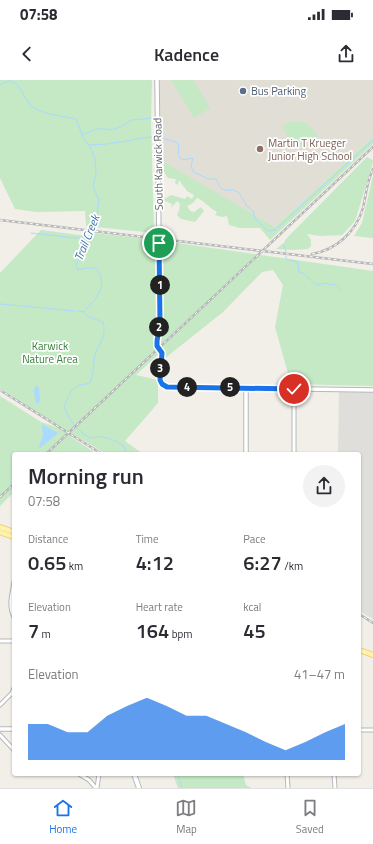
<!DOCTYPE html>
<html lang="en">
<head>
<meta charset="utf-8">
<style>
	:root { --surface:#fff; --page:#f2f2f3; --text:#2b2b33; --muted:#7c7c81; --line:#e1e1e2; --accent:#1a73e8 }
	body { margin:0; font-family:"Titillium Web",sans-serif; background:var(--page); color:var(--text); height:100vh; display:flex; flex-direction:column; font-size:15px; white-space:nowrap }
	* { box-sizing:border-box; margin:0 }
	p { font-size:13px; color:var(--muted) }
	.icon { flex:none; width:22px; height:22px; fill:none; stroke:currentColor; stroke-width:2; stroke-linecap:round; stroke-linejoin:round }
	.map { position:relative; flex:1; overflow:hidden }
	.panel { position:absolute; left:12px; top:372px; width:349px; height:324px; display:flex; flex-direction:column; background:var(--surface); border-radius:4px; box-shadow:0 1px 3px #0004 }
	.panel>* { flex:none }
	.pin { position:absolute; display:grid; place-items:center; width:34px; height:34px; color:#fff; margin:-17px; border:2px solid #fff; border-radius:50%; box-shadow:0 1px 4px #0007 }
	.km { position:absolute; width:20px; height:20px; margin:-10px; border-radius:50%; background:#222; color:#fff; font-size:11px; line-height:20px; text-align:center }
	.round { display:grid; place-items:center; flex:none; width:42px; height:42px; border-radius:21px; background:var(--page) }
	.headline { display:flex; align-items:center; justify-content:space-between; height:68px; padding:0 16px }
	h1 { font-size:22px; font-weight:600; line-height:30px }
	.metrics { display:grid; grid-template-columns:repeat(3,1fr); gap:6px; height:68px; padding:4px 16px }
	.metrics div { display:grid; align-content:center }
	.metrics b { font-size:20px; font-weight:600 }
	.metrics small { font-size:11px; font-weight:400 }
	.metrics p { font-size:11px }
	.chart { height:112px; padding:8px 16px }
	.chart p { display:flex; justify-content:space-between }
	.chart svg { width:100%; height:72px; margin-top:4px; fill:var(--accent); opacity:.7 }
	.status { display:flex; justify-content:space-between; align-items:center; height:28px; padding:0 20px; background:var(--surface); direction:ltr }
	.status svg { height:11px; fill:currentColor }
	header { display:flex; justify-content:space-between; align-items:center; height:52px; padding:0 16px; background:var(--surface); font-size:18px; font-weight:600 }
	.tab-bar { display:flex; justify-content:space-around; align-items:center; height:56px; border-top:1px solid var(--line); background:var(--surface); font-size:11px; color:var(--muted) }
	.tab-bar a { display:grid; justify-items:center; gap:2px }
	.tab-bar .on { color:var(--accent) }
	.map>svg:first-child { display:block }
	.industrial { fill:#e0deda }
	.education { fill:#e1ded6 }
	.green { fill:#c5e8c5 }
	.water { fill:#aadaff }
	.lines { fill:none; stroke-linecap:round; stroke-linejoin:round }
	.stream { stroke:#aadaff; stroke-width:1 }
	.minor-casing { stroke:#b5b8bc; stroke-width:5 }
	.tertiary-casing { stroke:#b5b8bc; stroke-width:5.5 }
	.secondary-casing { stroke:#b6babf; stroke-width:6 }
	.primary-casing { stroke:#f2c960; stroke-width:6 }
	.minor { stroke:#fff; stroke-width:3 }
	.tertiary { stroke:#fff; stroke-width:3.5 }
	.secondary { stroke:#fff; stroke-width:4 }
	.primary { stroke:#fff2af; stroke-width:4.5 }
	.rail-casing { stroke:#b6b7b8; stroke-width:2.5 }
	.rail { stroke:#fff; stroke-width:1; stroke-dasharray:3; stroke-linecap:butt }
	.route-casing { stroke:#fff; stroke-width:8 }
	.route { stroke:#1a73e8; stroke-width:5 }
	.service-dot { fill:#5c6f8a; stroke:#fff; stroke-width:1.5 }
	.education-dot { fill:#8d6e63; stroke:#fff; stroke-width:1.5 }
	.labels { text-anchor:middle; stroke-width:3.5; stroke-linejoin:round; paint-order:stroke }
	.service-label { font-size:11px; fill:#4e5e75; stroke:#fff; text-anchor:start }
	.education-label { font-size:11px; fill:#785e54; stroke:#fff; text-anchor:start }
	.street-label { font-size:11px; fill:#5f6368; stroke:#fff }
	.park-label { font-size:11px; fill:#348238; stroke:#fff }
	.water-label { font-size:12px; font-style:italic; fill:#4174aa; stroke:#fff }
</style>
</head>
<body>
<div class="status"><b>07:58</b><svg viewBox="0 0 49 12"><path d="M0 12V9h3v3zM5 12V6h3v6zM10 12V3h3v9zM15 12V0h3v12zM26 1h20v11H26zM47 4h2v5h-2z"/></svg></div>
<header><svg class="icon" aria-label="back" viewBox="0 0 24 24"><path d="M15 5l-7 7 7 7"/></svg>Kadence<svg class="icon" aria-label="share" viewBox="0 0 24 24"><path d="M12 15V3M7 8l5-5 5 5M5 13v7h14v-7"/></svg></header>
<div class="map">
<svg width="373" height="708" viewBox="0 0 373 708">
	<rect width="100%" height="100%" fill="#f1efe8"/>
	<polygon class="industrial" points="339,311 373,311 373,539 359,531 359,374 338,374"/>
	<polygon class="education" points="159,0 373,0 373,57 275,147 161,81"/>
	<g class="green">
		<polygon points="0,0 152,0 151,41 154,153 86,146 85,131 36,132 15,129 0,98"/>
		<polygon points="171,0 193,0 210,28 194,38"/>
		<path d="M 297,41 C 307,42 314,49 318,57 L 294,69 L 282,46 L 290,42 Z"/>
		<path d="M 373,57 L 373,64 L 270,160 L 260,148 L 240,148 L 229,145 L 227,136 L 222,137 L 215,135 L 217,132 C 209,128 205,121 197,118 L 193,123 L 187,126 L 190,131 L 194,132 L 201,127 L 204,131 L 195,142 L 181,139 L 177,135 L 179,131 L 180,124 L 177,121 L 171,128 L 172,124 L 163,120 L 171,115 L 185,119 L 187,116 L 192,119 L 194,115 L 187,111 L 179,100 L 178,105 L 175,103 L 176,99 L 168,98 L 164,92 L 164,82 L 275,147 Z"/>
		<polygon points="367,77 373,80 373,82 355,141 342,155 320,156 307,154 311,160 311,166 308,169 292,170 276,169 285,162 285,160"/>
		<polygon points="373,96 373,158 354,156 362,143"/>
		<polygon points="41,150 87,156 94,153 156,160 373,191 373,306 291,304 275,247 283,205 273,190 262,192 223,232 164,279 163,270 136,295 158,300 158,323 125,361 143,374 106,374 73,354 71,357 97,374 14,374 14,412 0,426 0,316 41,342 62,349 0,308 0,193"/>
		<polygon points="173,694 243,694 246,705 251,708 178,708"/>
	</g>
	<g class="water">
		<polygon points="35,306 39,307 40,320 38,323 36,323 34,312"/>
		<polygon points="42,344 58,353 40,368 39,367 43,355"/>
	</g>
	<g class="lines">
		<g class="stream">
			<path d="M 0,5 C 3,4 8,0 11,1 C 22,4 24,21 33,27 C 45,35 63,36 76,39 L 83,57 L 90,67 L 95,79 L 96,94 L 93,106 L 99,121 L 96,141 L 76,185 L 78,190 L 86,188 L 96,188 C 110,206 95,219 84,232 L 87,236 L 103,242 C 107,258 99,262 95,275 C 93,284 94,293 90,303 C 85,305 80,304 77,306 C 69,310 68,319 64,326 C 67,337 81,357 93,358 C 94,358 98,357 100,357 C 108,357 116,361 124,366 L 126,374"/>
			<polyline points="82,55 96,49 108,49 111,50 118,48 132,40 153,38"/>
			<path d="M 162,58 L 176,62 L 179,65 L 178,74 L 182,80 L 193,78 L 191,86 L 193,91 L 196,93 L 208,99 L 216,99 C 221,110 222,111 234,110 L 239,113 L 247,126 L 253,131 L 255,139 L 268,151 L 275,150 L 373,60"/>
			<path d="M 89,65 C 97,64 105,65 112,63 C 126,62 140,57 154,57"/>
			<polyline points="31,153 76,158 88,158"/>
			<polyline points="284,165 286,172"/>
			<path d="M 286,176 L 286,179 L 298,182 L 299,192 C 310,195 309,201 317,205 L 326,203 L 330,205 L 333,204 L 336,205 L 342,211"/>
			<polyline points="0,224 75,231"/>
			<polyline points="78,231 83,232"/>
			<polyline points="179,694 179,698 182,708"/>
		</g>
		<defs>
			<g id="minor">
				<polyline points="294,374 294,309"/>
				<path d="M 14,502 C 12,515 8,525 14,537"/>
				<polyline points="0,561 14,561"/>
				<polyline points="0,625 12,613 14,608"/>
				<polyline points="359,650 373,650"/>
				<polyline points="0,655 14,670"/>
				<polyline points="79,694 89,700 96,708"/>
				<polyline points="287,694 288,708"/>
				<polyline points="334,694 335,708"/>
				<polyline points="97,708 99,694"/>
			</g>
			<g id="tertiary">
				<polyline points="157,0 160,243 157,261 157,266 162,273 160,300 162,304 167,307 373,310"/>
				<polyline points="246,374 246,308"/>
				<polyline points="0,649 14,649"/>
			</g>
			<polyline id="secondary" points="134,694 139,708"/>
			<g id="primary">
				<polyline points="0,447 14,452"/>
				<polyline points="0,452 14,457"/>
				<polyline points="359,570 373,575"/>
			</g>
		</defs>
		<use href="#minor" class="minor-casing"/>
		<use href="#tertiary" class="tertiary-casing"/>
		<use href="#secondary" class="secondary-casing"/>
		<use href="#primary" class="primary-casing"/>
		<use href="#minor" class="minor"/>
		<use href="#tertiary" class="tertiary"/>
		<use href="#secondary" class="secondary"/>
		<use href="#primary" class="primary"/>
		<defs>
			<g id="rail">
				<polyline points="0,140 373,184"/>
				<path d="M 312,174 C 336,170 356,152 363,128 C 366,115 367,101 373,89"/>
				<polyline points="0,310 102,374"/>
				<polyline points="46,374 373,67"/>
				<polyline points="0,417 14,404"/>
				<polyline points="359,534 373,543"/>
			</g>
		</defs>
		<use href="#rail" class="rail-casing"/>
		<use href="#rail" class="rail"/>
	</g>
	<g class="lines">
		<defs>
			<polyline id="route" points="159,163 160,242 157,261 157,266 162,273 160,300 162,304 167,307 294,309"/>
		</defs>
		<use href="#route" class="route-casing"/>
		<use href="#route" class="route"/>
	</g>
	<circle class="service-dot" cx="243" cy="11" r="4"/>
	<circle class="education-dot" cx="260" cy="69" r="4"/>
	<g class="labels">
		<g class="service-label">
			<text x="251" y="15">Bus Parking</text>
		</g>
		<g class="education-label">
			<text x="268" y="67">Martin T Krueger<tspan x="268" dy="13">Junior High School</tspan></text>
		</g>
		<g class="street-label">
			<text transform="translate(158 84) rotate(-91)" y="4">South Karwick Road</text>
		</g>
		<g class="park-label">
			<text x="50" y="270">Karwick<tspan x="50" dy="13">Nature Area</tspan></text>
		</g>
		<g class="water-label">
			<text transform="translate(87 158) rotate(-68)" y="4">Trail Creek</text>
		</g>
	</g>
</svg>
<div class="pin" style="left:159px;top:163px;background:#1e9e55"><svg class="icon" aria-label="arrive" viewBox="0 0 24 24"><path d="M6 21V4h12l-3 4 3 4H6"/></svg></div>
<div class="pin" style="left:294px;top:309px;background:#d93025"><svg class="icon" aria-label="check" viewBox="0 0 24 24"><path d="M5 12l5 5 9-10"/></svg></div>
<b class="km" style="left:160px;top:205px">1</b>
<b class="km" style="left:159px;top:247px">2</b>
<b class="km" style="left:160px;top:288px">3</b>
<b class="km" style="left:187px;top:307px">4</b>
<b class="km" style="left:230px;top:307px">5</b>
<section class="panel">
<div class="headline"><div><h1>Morning run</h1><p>07:58</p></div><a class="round"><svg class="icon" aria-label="share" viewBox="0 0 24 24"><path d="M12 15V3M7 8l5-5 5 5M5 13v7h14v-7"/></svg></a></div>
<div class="metrics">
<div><p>Distance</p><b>0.65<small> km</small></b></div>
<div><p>Time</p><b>4:12</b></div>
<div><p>Pace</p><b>6:27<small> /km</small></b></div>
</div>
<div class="metrics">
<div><p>Elevation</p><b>7<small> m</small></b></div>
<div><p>Heart rate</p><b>164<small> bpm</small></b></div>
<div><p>kcal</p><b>45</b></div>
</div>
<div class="chart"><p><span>Elevation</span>41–47 m</p>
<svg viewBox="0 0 160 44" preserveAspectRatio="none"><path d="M0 44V22L10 22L20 27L30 27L40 17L50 11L60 6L70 11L80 17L90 17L100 22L110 27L120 33L130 38L140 33L150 27L160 22V44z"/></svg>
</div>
</section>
</div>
<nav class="tab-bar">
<a class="on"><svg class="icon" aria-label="home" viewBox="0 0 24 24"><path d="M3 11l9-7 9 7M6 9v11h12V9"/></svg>Home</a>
<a><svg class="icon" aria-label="map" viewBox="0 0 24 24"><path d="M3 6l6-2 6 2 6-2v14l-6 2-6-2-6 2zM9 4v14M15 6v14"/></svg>Map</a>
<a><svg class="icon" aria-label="saved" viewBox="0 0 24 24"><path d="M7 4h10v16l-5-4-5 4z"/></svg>Saved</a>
</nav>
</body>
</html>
